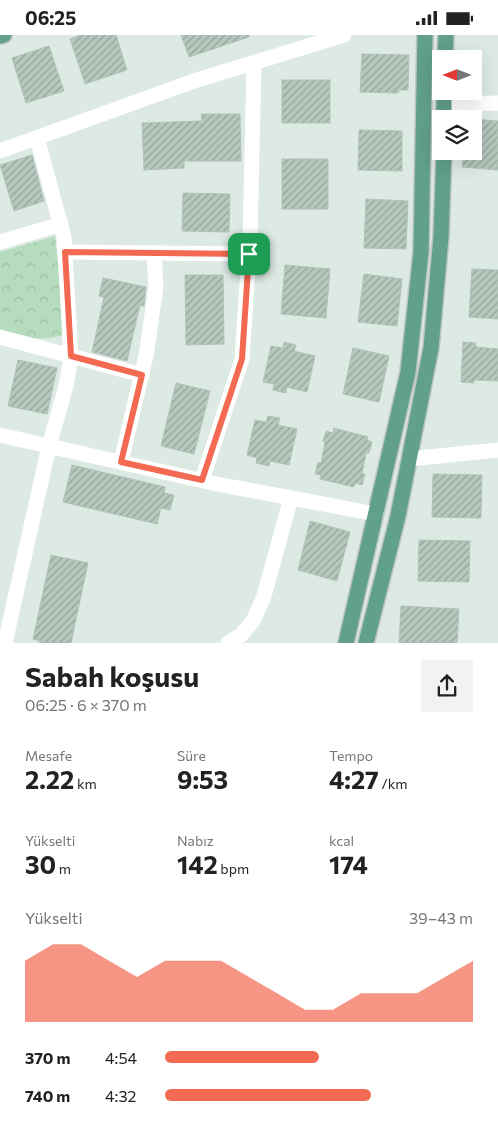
<!DOCTYPE html>
<html lang="tr">
<head>
<meta charset="utf-8">
<style>
	:root { --surface:#fff; --page:#f2f2f2; --text:#222; --muted:#767676; --accent:#f46951 }
	body { margin:0; font-family:Commissioner,sans-serif; background:var(--page); color:var(--text); height:100vh; display:flex; flex-direction:column; font-size:19px; white-space:nowrap }
	* { box-sizing:border-box; margin:0 }
	p { font-size:16px; color:var(--muted) }
	.icon { flex:none; width:28px; height:28px; fill:none; stroke:currentColor; stroke-width:2; stroke-linecap:round; stroke-linejoin:round }
	.map { position:relative; height:608px; overflow:hidden }
	.panel { display:flex; flex-direction:column; background:var(--surface); flex:1 }
	.panel>* { flex:none }
	.needle { width:32px; rotate:270deg }
	.buttons { position:absolute; left:432px; top:15px; display:grid; gap:10px }
	.buttons a { display:grid; place-items:center; width:50px; height:50px; border-radius:0px; background:var(--surface); box-shadow:0 5px 20px #0002; font-size:25px }
	.pin { position:absolute; display:grid; place-items:center; width:42px; height:42px; color:#fff; margin:-21px; border-radius:10px; box-shadow:0 2px 8px #0006 }
	.round { display:grid; place-items:center; flex:none; width:52px; height:52px; border-radius:0px; background:var(--page) }
	.summary { display:flex; align-items:center; justify-content:space-between; height:85px; padding:0 25px }
	h1 { font-size:28px; font-weight:700; line-height:38px }
	.stats { display:grid; grid-template-columns:repeat(3,1fr); gap:8px; height:85px; padding:5px 25px }
	.stats div { display:grid; align-content:center }
	.stats b { font-size:25px; font-weight:700 }
	.stats small { font-size:14px; font-weight:400 }
	.stats p { font-size:14px }
	.chart { height:140px; padding:10px 25px }
	.chart p { display:flex; justify-content:space-between }
	.chart svg { width:100%; height:90px; margin-top:5px; fill:var(--accent); opacity:.7 }
	ul { padding:0 25px; list-style:none; font-size:16px }
	li { display:grid; grid-template-columns:80px 60px 1fr; align-items:center; height:38px }
	li i { height:12px; border-radius:6px; background:var(--accent) }
	.status { display:flex; justify-content:space-between; align-items:center; height:35px; padding:0 25px; background:var(--surface); direction:ltr }
	.status svg { height:14px; fill:currentColor }
	.map>svg:first-child { display:block }
	.forest { fill:url(#forest-crowns) }
	.building { fill:url(#building-hatch); stroke:#b0c3b9 }
	.lines { fill:none; stroke-linecap:round; stroke-linejoin:round }
	.major-casing { stroke:#bcc4c1; stroke-width:18 }
	.minor { stroke:#fff; stroke-width:15 }
	.major { stroke:#61a08a; stroke-width:15 }
	.route-casing { stroke:#fff; stroke-width:10 }
	.route { stroke:#f46951; stroke-width:6 }
</style>
</head>
<body>
<div class="status"><b>06:25</b><svg viewBox="0 0 49 12"><path d="M0 12V9h3v3zM5 12V6h3v6zM10 12V3h3v9zM15 12V0h3v12zM26 1h20v11H26zM47 4h2v5h-2z"/></svg></div>
<div class="map">
<svg width="498" height="608" viewBox="0 0 498 608">
	<defs>
		<pattern id="forest-crowns" width="20" height="18" patternUnits="userSpaceOnUse" patternTransform="scale(1.25)"><rect width="20" height="18" fill="#b5dcbc"/><path d="M2 6a3 3 0 1 1 6 0M12 15a3 3 0 1 1 6 0" fill="none" stroke="#9bbea2"/></pattern>
		<pattern id="building-hatch" width="6" height="6" patternUnits="userSpaceOnUse" patternTransform="scale(1.25)"><rect width="6" height="6" fill="#b6c7be"/><path d="M-1 1l2-2M0 6l6-6M5 7l2-2" fill="none" stroke="#93a39b"/></pattern>
	</defs>
	<rect width="100%" height="100%" fill="#ddeae3"/>
	<path class="forest" d="M 55,201 L 66,299 C 37,308 27,302 0,295 L 0,217 Z"/>
	<g class="building">
		<polygon points="81,0 116,0 127,35 85,49 70,4"/>
		<polygon points="181,0 249,0 249,2 189,22"/>
		<polygon points="49,11 64,56 26,68 12,23"/>
		<polygon points="362,19 409,20 408,55 399,55 398,58 360,57"/>
		<rect x="282" y="45" width="48" height="43"/>
		<polygon points="201,79 240,79 241,126 184,126 184,133 144,135 142,88 202,86"/>
		<polygon points="474,84 498,86 498,135 462,132 464,116 474,116"/>
		<polygon points="359,95 402,96 402,136 358,135"/>
		<polygon points="32,120 44,166 14,176 0,130"/>
		<rect x="282" y="124" width="46" height="50"/>
		<polygon points="183,158 230,159 229,197 182,196"/>
		<polygon points="366,164 408,166 406,214 364,213"/>
		<polygon points="285,230 330,234 326,283 281,279"/>
		<polygon points="472,234 498,235 498,284 469,282"/>
		<polygon points="364,239 402,244 397,291 358,287"/>
		<polygon points="185,240 223,240 224,309 186,310"/>
		<polygon points="103,243 146,252 144,271 140,270 127,326 92,317 104,262 99,261"/>
		<polygon points="284,307 296,310 294,316 315,321 307,357 287,352 286,358 273,355 274,349 263,347 271,311 283,313"/>
		<polygon points="463,307 476,308 476,312 498,314 498,346 474,345 474,348 461,347"/>
		<polygon points="353,313 389,321 379,367 343,359"/>
		<polygon points="18,325 57,333 47,379 8,371"/>
		<polygon points="176,348 210,356 194,419 161,411"/>
		<polygon points="268,381 280,383 278,390 297,394 289,430 270,426 269,431 256,428 257,423 247,420 255,385 266,387"/>
		<polygon points="334,393 368,402 367,405 372,407 369,418 366,418 362,439 365,439 362,450 355,448 354,452 320,444 321,440 315,439 318,427 321,428 325,407 323,406 326,396 333,398"/>
		<polygon points="72,430 165,452 164,458 174,460 170,475 161,473 157,489 63,467"/>
		<polygon points="433,439 482,440 481,483 432,482"/>
		<polygon points="310,486 350,497 337,546 298,535"/>
		<polygon points="419,505 470,506 469,547 418,546"/>
		<polygon points="51,520 88,528 71,608 39,608 40,606 33,604"/>
		<polygon points="401,571 459,574 457,608 399,608"/>
	</g>
	<g class="lines">
		<defs>
			<g id="major">
				<polyline points="0,1 4,0"/>
				<polyline points="445,24 446,0"/>
				<polyline points="444,84 444,56"/>
				<polyline points="346,608 408,337 421,217 425,0"/>
				<polyline points="366,608 398,481 431,313 441,202 444,116"/>
			</g>
		</defs>
		<use href="#major" class="major-casing"/>
		<g class="minor">
			<polyline points="444,69 498,68"/>
			<polyline points="0,116 197,45 344,0"/>
			<polyline points="0,207 61,189"/>
			<polyline points="65,217 249,219"/>
			<polyline points="0,302 142,340"/>
			<polyline points="0,400 217,449 376,479"/>
			<polyline points="409,424 498,415"/>
			<polyline points="121,427 146,321 156,252 154,218"/>
			<polyline points="202,445 242,324 250,206 254,28"/>
			<polyline points="5,608 49,411 66,351 71,321 64,202 37,103"/>
			<polyline points="228,608 241,600 253,586 264,561 291,463"/>
		</g>
		<use href="#major" class="major"/>
	</g>
	<g class="lines">
		<defs>
			<polygon id="route" points="65,217 249,219 242,324 202,445 121,427 142,340 71,321"/>
		</defs>
		<use href="#route" class="route-casing"/>
		<use href="#route" class="route"/>
	</g>
</svg>
<div class="buttons">
<a><svg class="needle" viewBox="-14 -14 28 28"><path d="M0-13l5 13h-10z" fill="#e53935"/><path d="M0 13l5-13h-10z" fill="#767676"/></svg></a>
<a><svg class="icon" aria-label="layers" viewBox="0 0 24 24"><path d="M12 4l9 5-9 5-9-5zM3 14l9 5 9-5"/></svg></a>
</div>
<div class="pin" style="left:249px;top:219px;background:#1e9e55"><svg class="icon" aria-label="arrive" viewBox="0 0 24 24"><path d="M6 21V4h12l-3 4 3 4H6"/></svg></div>
</div>
<section class="panel">
<div class="summary"><div><h1>Sabah koşusu</h1><p>06:25 · 6 × 370 m</p></div><a class="round"><svg class="icon" aria-label="share" viewBox="0 0 24 24"><path d="M12 15V3M7 8l5-5 5 5M5 13v7h14v-7"/></svg></a></div>
<div class="stats">
<div><p>Mesafe</p><b>2.22<small> km</small></b></div>
<div><p>Süre</p><b>9:53</b></div>
<div><p>Tempo</p><b>4:27<small> /km</small></b></div>
</div>
<div class="stats">
<div><p>Yükselti</p><b>30<small> m</small></b></div>
<div><p>Nabız</p><b>142<small> bpm</small></b></div>
<div><p>kcal</p><b>174</b></div>
</div>
<div class="chart"><p><span>Yükselti</span>39–43 m</p>
<svg viewBox="0 0 160 44" preserveAspectRatio="none"><path d="M0 44V14L10 6L20 6L30 14L40 22L50 14L60 14L70 14L80 22L90 30L100 38L110 38L120 30L130 30L140 30L150 22L160 14V44z"/></svg>
</div>
<ul>
<li><b>370 m</b>4:54<i style="width:50%"></i></li>
<li><b>740 m</b>4:32<i style="width:67%"></i></li>
</ul>
</section>
</body>
</html>
